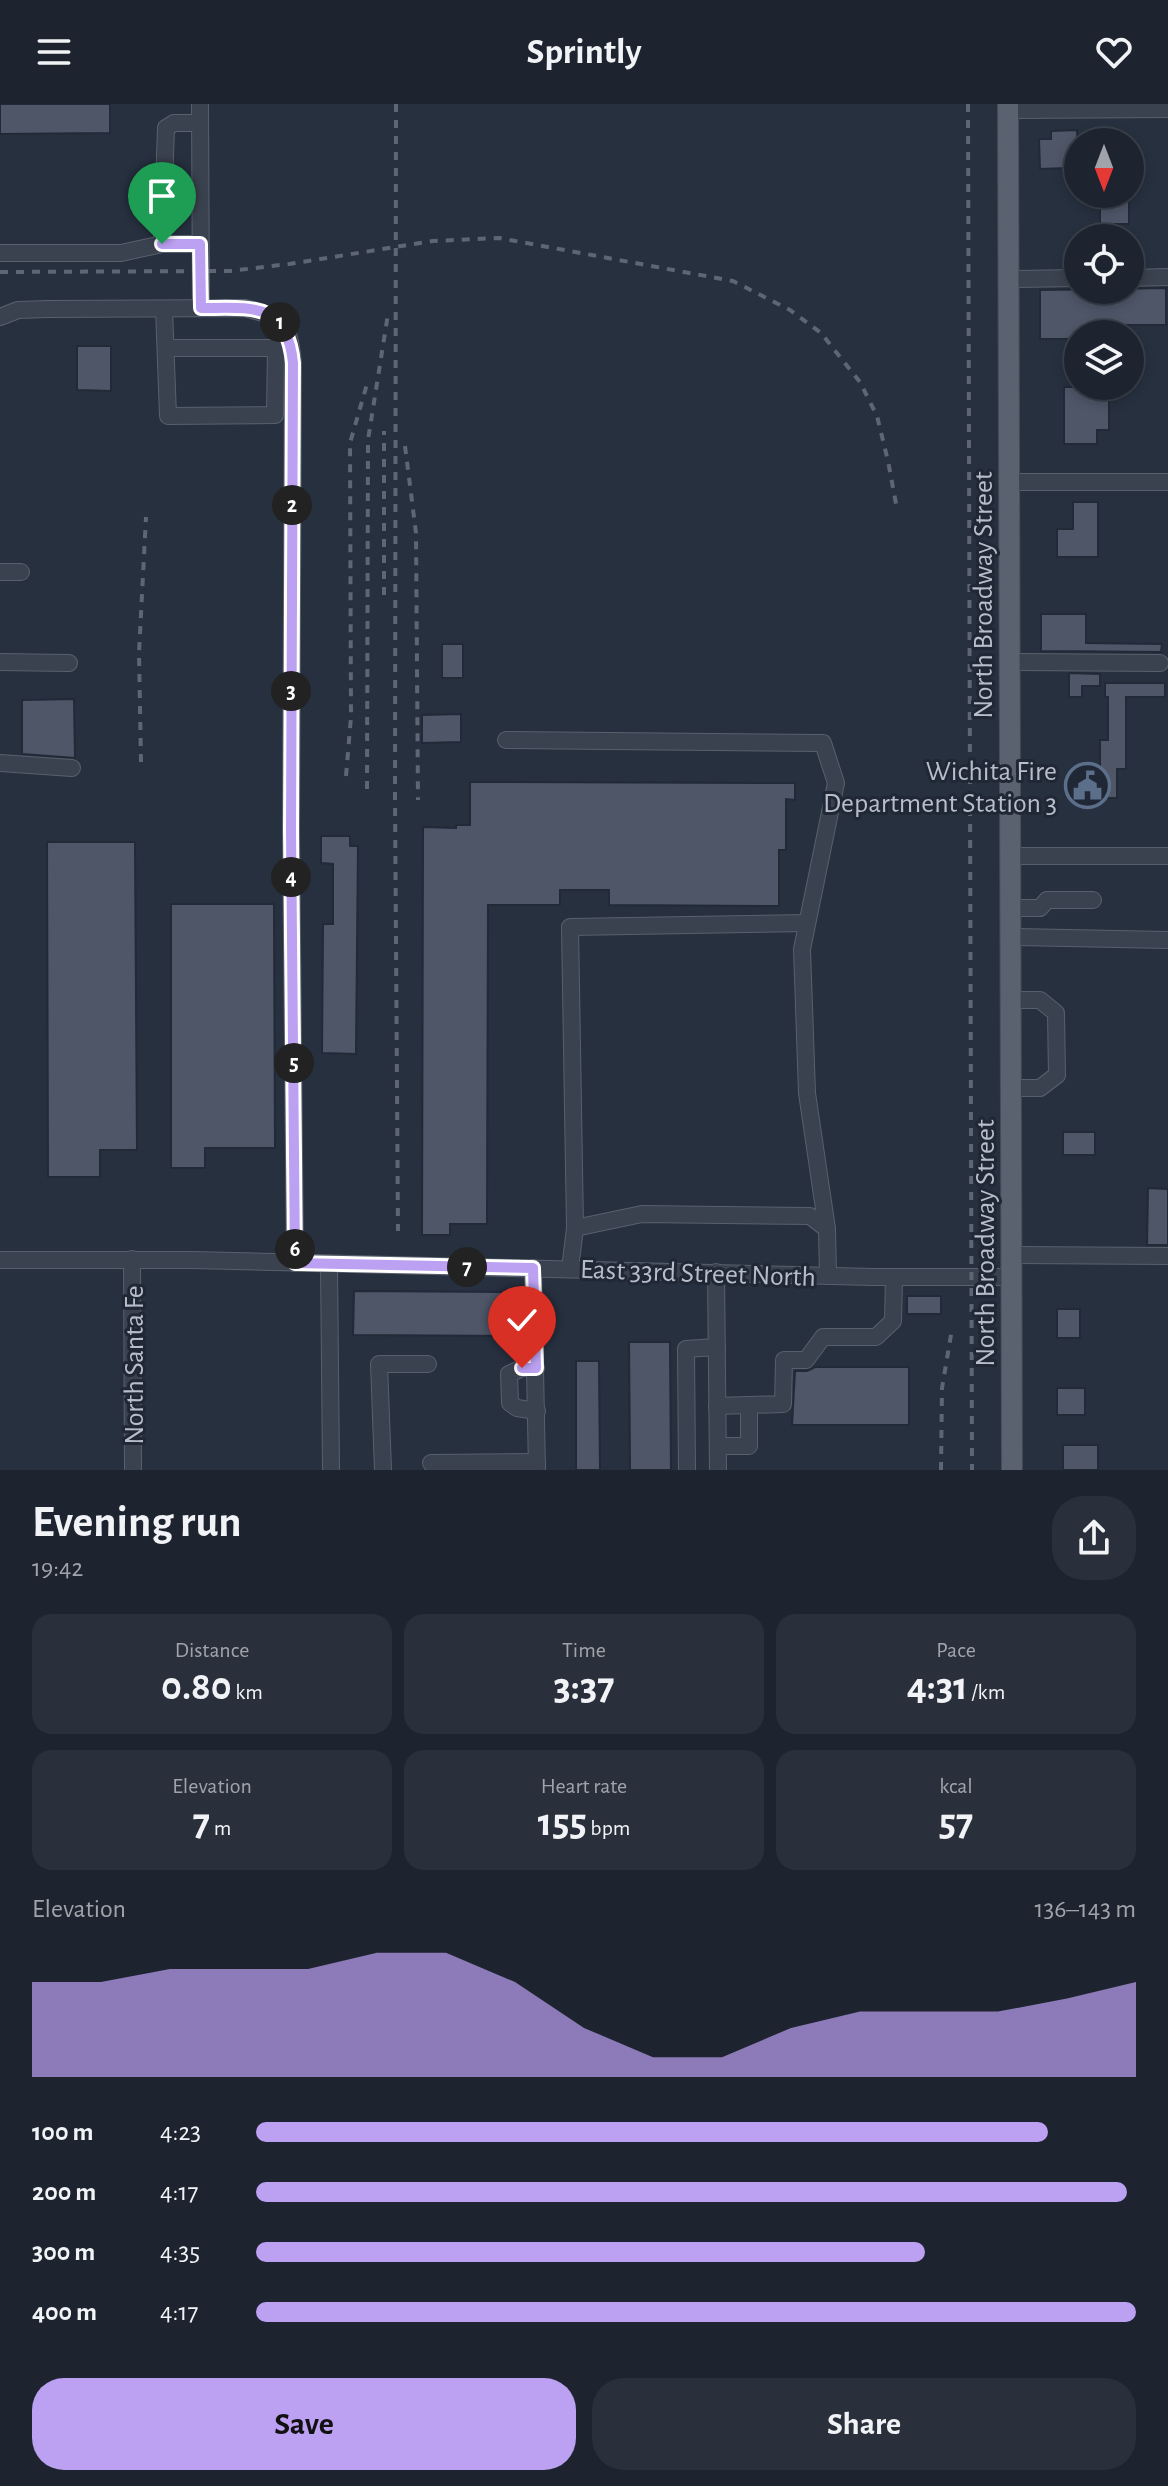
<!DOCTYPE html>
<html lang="en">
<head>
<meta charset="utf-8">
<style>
	:root { --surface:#1d242f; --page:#2a303b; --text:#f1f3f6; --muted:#a0a4aa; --line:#3b414b; --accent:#bca0f2 }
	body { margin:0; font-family:"Alegreya Sans",sans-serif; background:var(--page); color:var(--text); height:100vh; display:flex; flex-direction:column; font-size:30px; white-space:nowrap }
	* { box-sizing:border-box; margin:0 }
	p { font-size:26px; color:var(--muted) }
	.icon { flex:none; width:44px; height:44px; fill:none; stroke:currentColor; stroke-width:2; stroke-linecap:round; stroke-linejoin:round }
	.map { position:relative; height:1366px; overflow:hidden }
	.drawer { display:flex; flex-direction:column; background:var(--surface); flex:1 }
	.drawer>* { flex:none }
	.needle { width:52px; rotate:180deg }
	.tools { position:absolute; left:1064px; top:24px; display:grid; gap:16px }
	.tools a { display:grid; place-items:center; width:80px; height:80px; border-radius:50%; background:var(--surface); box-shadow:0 4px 12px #0003,0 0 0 2px var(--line); font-size:40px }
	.pin { position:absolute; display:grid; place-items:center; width:68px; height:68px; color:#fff; margin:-82px -34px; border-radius:50% 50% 50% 0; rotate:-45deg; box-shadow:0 0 8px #0007 }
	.pin .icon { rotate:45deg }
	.km { position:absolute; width:40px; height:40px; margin:-20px; border-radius:50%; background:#222; color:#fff; font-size:22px; line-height:40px; text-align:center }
	.round { display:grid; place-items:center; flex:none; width:84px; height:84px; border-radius:32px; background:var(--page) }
	.summary { display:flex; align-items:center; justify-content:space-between; height:136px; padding:0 32px }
	h1 { font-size:44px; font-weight:700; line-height:60px }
	.metrics { display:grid; grid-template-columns:repeat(3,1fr); gap:12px; height:136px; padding:8px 32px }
	.metrics div { display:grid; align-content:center; border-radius:20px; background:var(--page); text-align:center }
	.metrics b { font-size:40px; font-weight:700 }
	.metrics small { font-size:22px; font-weight:400 }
	.metrics p { font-size:22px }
	.chart { height:224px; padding:16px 32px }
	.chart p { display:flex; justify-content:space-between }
	.chart svg { width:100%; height:144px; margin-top:8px; fill:var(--accent); opacity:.7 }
	.cta { display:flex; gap:16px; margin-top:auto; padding:16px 32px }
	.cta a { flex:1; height:92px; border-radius:32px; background:var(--accent); color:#111; font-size:32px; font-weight:700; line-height:92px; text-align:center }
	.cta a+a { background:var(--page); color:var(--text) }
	ul { padding:0 32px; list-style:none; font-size:26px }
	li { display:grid; grid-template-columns:128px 96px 1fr; align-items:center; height:60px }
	li i { height:20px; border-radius:10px; background:var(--accent) }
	header { display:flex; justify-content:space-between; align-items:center; height:104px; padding:0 32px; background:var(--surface); font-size:36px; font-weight:700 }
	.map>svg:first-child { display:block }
	.building { fill:#4e5668; stroke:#222937; stroke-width:2 }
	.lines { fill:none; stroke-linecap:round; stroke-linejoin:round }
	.minor-casing { stroke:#59606d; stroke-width:18 }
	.major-casing { stroke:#454b59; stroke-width:22 }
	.minor { stroke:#3b424f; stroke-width:16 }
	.major { stroke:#5a616f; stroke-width:20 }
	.rail { stroke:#5e6676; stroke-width:4; stroke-dasharray:8 8; stroke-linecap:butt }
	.route-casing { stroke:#fff; stroke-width:16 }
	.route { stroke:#bca0f2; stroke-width:10 }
	.labels { text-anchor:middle; stroke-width:6; stroke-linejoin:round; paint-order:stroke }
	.street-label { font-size:28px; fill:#b8bdca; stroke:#202735 }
	.poi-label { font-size:28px; fill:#b8bdca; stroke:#202735; text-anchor:end }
</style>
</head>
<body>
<header><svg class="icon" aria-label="menu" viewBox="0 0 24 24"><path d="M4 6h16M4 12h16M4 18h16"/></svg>Sprintly<svg class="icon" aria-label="heart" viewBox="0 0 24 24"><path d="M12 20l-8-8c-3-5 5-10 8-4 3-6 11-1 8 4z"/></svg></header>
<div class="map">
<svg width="1168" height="1366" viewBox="0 0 1168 1366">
	<rect width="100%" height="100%" fill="#27303f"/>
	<g class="building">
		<polygon points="0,0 110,0 110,29 0,30"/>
		<polygon points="1077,26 1078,50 1068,51 1069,64 1040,65 1039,35 1051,35 1051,27"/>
		<rect x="1100" y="90" width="29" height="30"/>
		<polygon points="1166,184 1166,221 1097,221 1097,230 1078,230 1078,235 1040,235 1040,186"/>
		<polygon points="77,242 111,242 111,287 77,286"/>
		<polygon points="1064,283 1109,283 1109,326 1097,326 1097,340 1064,340"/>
		<polygon points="1073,398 1098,398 1098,453 1057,453 1057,425 1073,425"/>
		<polygon points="1041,510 1086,510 1086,539 1162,540 1161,548 1041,547"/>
		<rect x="442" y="540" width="21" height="34"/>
		<polygon points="1069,569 1100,570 1100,582 1082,582 1082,593 1069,593"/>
		<polygon points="1105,579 1165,579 1165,593 1126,593 1126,665 1117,665 1117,694 1077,694 1078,671 1100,671 1100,636 1108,636 1108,593 1105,593"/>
		<polygon points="74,595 75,654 22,650 22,596"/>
		<polygon points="461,610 461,638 422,639 422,611"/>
		<polygon points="470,678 795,679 795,696 786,695 786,746 779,746 779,802 609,801 609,786 560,786 560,801 488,801 487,1120 450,1120 450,1131 422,1131 423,723 456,724 456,721 470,721"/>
		<polygon points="321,732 350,732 350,742 358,742 356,950 322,949 323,820 333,820 333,760 321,759"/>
		<polygon points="47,738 135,738 137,1046 100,1046 100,1073 48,1073"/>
		<polygon points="171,800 274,800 275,1044 205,1044 205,1064 171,1064"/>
		<rect x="1063" y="1028" width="32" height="23"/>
		<polygon points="1148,1084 1168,1085 1168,1141 1147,1141"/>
		<polygon points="354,1187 519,1188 518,1232 353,1231"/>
		<rect x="907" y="1192" width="34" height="18"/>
		<rect x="1057" y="1205" width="23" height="29"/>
		<polygon points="629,1238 670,1238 671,1366 630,1366"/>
		<polygon points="576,1257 599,1257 600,1366 576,1366"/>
		<polygon points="815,1263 909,1263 909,1321 792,1321 795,1267 807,1267"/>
		<rect x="1057" y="1284" width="28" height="27"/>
		<rect x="1063" y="1341" width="35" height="25"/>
	</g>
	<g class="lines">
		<defs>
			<g id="minor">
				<polyline points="200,0 201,204"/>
				<polyline points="1008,6 1168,5"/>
				<polyline points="200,19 174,19 166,24 162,140 200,140"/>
				<polyline points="0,149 121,149 162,140"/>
				<polyline points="1130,174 1168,173"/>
				<polyline points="1009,175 1078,174"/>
				<polyline points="164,205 168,312 275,311 276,244 166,244"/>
				<path d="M 0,213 L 18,206 L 48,205 L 245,204 C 283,214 289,218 293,259 L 291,726 L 295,1159"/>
				<polyline points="1009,378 1168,378"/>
				<polyline points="0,468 21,468"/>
				<polyline points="0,558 69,559"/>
				<polyline points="1010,558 1160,559"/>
				<polyline points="506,636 823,639 836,679 802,845 807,989 827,1125"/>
				<polyline points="0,659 72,664"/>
				<polyline points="1010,752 1168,752"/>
				<polyline points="1011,804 1040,804 1047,796 1093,796"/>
				<polyline points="1011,833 1168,836"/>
				<polyline points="1011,896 1040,896 1056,909 1057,971 1040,984 1011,984"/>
				<polyline points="575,1124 570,823 807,819"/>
				<polyline points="1012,1151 1168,1152"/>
				<polyline points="132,1155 133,1366"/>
				<polyline points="0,1156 192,1156 873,1173 1012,1173"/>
				<polyline points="329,1160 331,1366"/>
				<polyline points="533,1164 537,1366"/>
				<polyline points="570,1165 575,1124 642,1110 810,1112 827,1125 828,1172"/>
				<polyline points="716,1168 718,1366"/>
				<polyline points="536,1264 522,1264 509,1270 510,1299 517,1304 537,1307"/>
				<polyline points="717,1302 783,1300 784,1256 806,1256 823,1233 876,1233 893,1217 894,1173"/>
				<polyline points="718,1342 749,1342 749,1302"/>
				<polyline points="431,1359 537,1358"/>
				<polyline points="383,1366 379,1260 428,1260"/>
				<polyline points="687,1366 686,1245 717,1243"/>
			</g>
			<polyline id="major" points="1008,0 1012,1366"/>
		</defs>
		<use href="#minor" class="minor-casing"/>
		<use href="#major" class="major-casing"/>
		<use href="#minor" class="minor"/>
		<use href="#major" class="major"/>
		<g class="rail">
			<polyline points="396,0 395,694 398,1127"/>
			<polyline points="968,0 972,1366"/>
			<polyline points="0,168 230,167 289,160 433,137 499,134 733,177 790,206 821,229 860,278 877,312 888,357 897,405"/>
			<polyline points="405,342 416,429 418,696"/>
			<polyline points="384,491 384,327"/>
			<polyline points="141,658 139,549 146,413"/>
			<polyline points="346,672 351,613 350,339 367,280"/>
			<polyline points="367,685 368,336 388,210"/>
			<polyline points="941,1366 942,1284 952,1225"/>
		</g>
	</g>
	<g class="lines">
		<defs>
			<path id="route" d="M 162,140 L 200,140 L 201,204 C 251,204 287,197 293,259 L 291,726 L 295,1159 L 533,1164 L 536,1264 L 522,1264"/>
		</defs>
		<use href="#route" class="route-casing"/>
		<use href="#route" class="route"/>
	</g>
	<defs>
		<symbol id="civic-ring" viewBox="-11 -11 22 22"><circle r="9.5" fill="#202735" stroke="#5c6f8a" stroke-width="1.5"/><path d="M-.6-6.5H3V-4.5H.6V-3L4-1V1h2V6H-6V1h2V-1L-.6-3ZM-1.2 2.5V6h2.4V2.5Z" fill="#5c6f8a"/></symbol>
	</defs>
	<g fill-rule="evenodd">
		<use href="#civic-ring" x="1062" y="656" width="51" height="51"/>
	</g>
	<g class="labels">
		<g class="street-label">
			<text transform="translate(982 491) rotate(-90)" y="10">North Broadway Street</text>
			<text transform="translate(984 1139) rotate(-90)" y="10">North Broadway Street</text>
			<text transform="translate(698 1168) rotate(2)" y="10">East 33rd Street North</text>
			<text transform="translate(133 1261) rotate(-90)" y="10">North Santa Fe</text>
		</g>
		<g class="poi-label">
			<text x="1057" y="676">Wichita Fire<tspan x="1057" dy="32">Department Station 3</tspan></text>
		</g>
	</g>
</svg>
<div class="tools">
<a><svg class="needle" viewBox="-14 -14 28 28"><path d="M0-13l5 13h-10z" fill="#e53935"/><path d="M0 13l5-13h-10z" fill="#a0a4aa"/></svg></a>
<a><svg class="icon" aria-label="locate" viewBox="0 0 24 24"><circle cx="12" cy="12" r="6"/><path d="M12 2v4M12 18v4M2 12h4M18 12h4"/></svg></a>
<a><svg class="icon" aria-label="layers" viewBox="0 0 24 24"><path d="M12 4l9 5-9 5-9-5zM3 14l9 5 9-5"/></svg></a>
</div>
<div class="pin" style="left:162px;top:140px;background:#1e9e55"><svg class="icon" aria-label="arrive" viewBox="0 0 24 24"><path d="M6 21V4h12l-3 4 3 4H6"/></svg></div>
<div class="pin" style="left:522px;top:1264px;background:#d93025"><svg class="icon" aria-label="check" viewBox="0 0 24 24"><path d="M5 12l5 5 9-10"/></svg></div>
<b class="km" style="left:280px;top:218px">1</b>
<b class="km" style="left:292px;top:401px">2</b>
<b class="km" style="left:291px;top:587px">3</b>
<b class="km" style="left:291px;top:773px">4</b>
<b class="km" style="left:294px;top:959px">5</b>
<b class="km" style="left:295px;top:1145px">6</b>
<b class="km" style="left:467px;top:1163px">7</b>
</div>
<section class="drawer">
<div class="summary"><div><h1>Evening run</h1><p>19:42</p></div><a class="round"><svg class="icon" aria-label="share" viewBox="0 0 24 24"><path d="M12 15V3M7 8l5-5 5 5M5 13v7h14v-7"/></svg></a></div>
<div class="metrics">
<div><p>Distance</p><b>0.80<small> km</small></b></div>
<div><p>Time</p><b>3:37</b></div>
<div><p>Pace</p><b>4:31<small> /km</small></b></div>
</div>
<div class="metrics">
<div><p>Elevation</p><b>7<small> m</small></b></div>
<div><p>Heart rate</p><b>155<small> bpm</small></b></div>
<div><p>kcal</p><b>57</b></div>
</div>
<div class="chart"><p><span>Elevation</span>136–143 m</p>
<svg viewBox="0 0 160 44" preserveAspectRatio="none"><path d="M0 44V15L10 15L20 11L30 11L40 11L50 6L60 6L70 15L80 29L90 38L100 38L110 29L120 24L130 24L140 24L150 20L160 15V44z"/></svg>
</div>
<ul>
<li><b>100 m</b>4:23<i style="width:90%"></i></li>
<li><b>200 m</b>4:17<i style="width:99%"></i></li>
<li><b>300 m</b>4:35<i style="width:76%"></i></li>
<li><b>400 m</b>4:17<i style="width:100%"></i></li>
</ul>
<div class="cta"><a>Save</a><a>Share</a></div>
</section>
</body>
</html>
